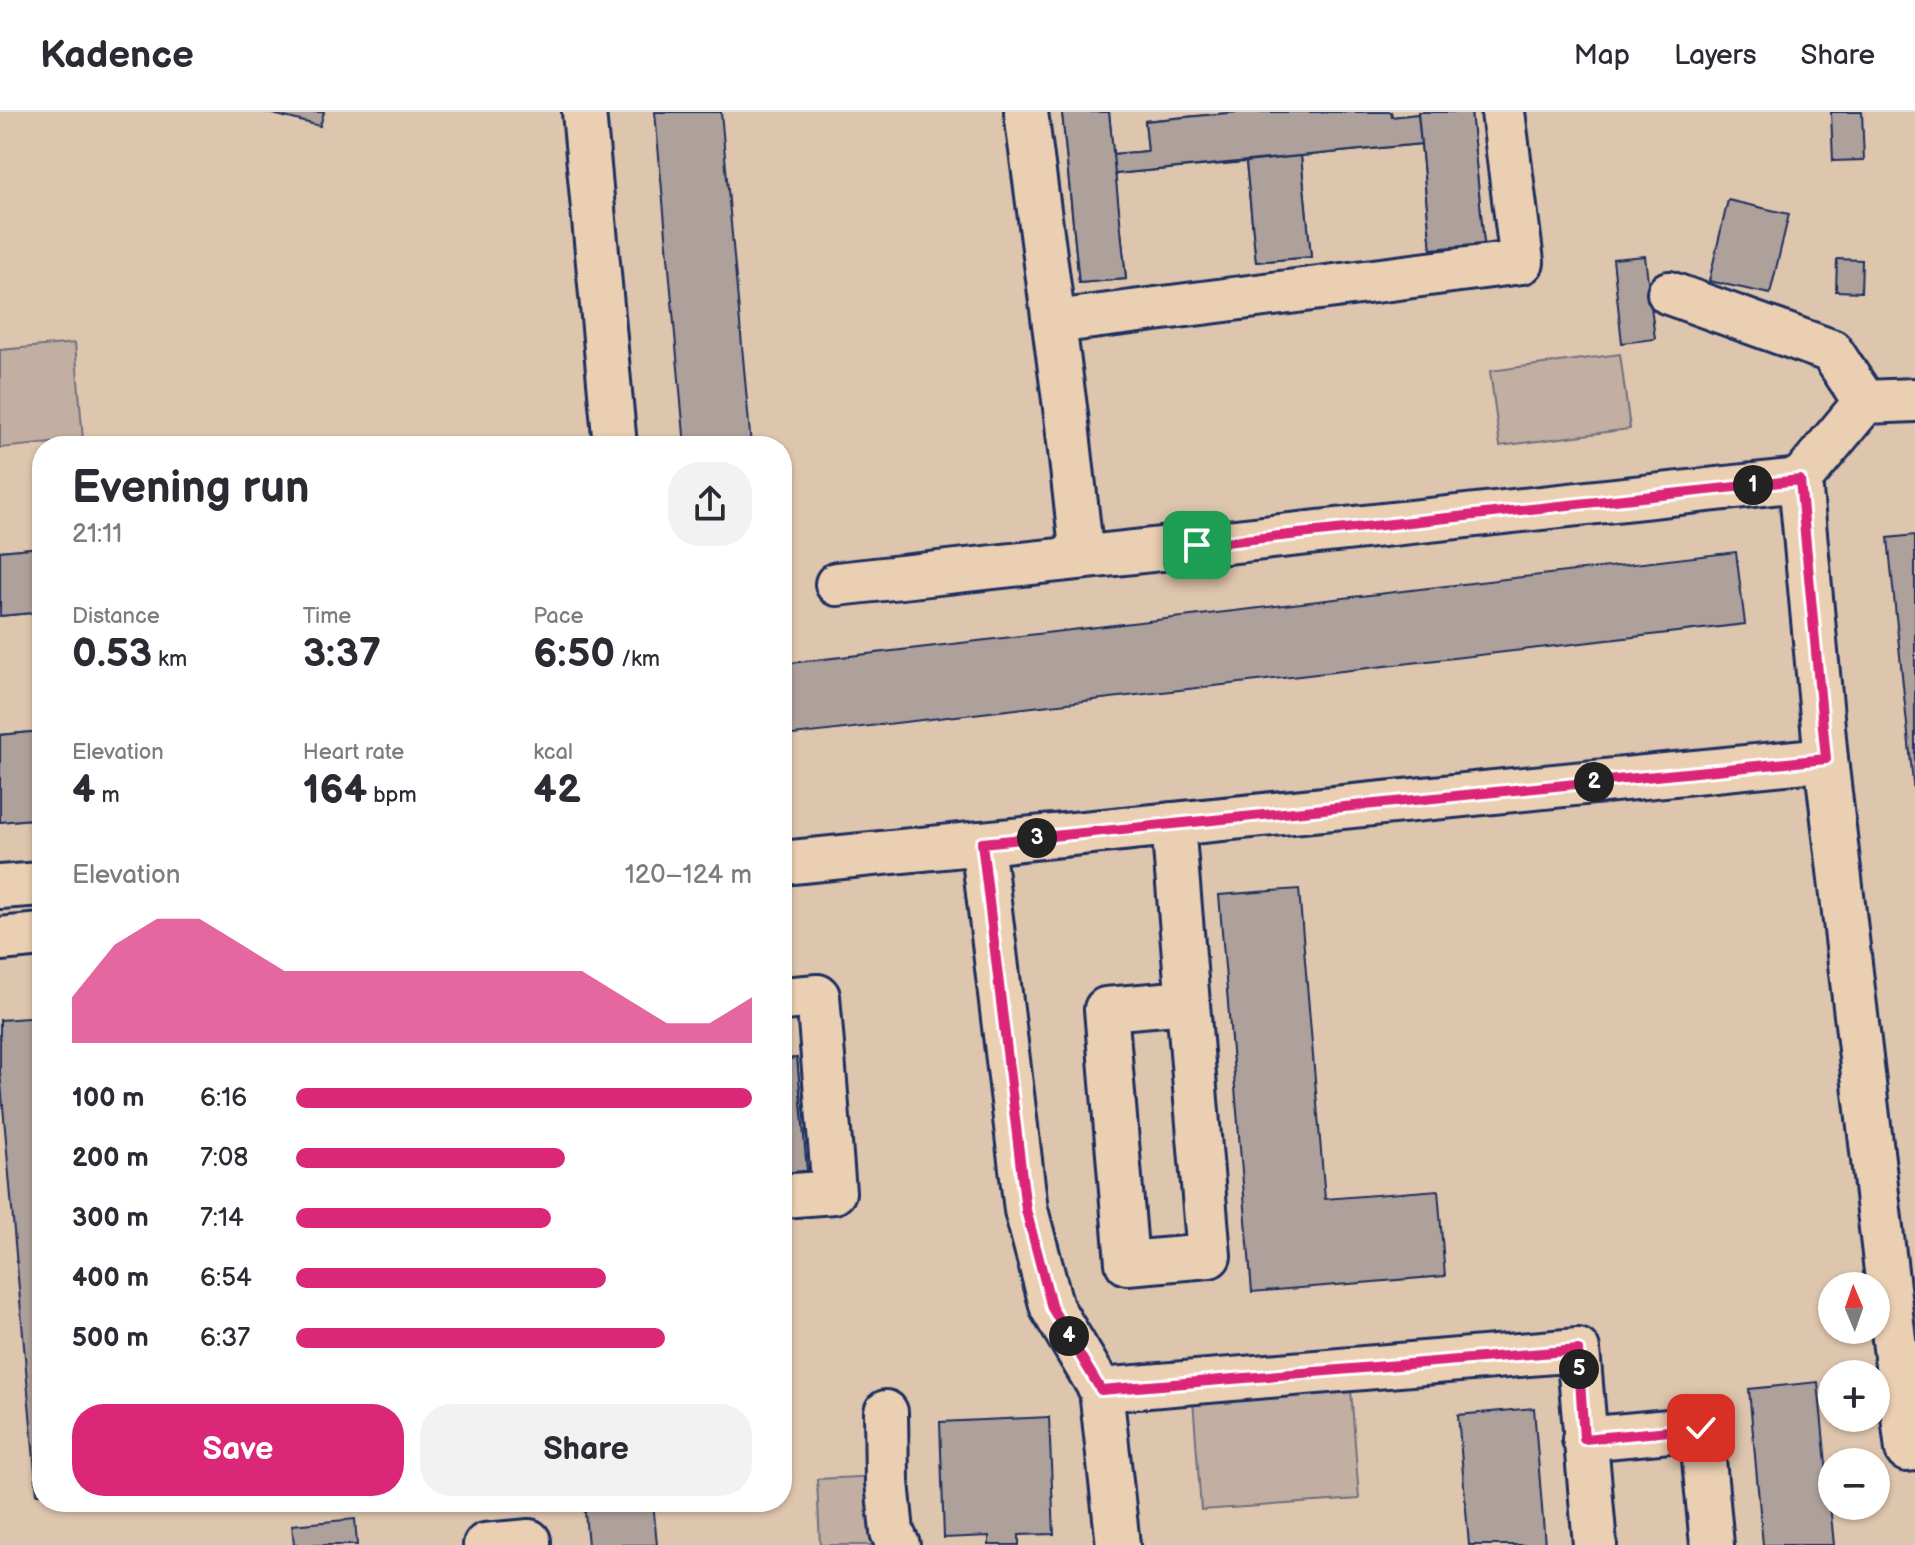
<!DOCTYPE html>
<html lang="en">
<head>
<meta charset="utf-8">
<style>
	:root { --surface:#fff; --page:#f2f2f3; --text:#2b2b33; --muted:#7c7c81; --line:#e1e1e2; --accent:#db2777 }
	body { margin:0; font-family:"Balsamiq Sans",sans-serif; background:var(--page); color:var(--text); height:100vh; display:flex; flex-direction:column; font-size:30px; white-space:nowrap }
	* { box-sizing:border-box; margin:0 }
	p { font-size:26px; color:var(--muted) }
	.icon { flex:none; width:44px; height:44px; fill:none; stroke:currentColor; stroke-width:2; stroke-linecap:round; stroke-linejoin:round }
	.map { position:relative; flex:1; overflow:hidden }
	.drawer { position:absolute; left:32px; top:324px; width:760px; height:1076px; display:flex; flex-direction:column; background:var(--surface); border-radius:32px; box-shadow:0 2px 6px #0004 }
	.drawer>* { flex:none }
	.needle { width:52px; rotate:358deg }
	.fabs { position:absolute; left:1818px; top:1160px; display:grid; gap:16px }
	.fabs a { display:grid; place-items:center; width:72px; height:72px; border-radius:50%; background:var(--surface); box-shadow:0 2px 6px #0004; font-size:40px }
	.pin { position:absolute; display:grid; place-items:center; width:68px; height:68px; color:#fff; margin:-34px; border-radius:16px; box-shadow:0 4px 12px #0006 }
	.km { position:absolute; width:40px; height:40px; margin:-20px; border-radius:50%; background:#222; color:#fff; font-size:22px; line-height:40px; text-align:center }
	.round { display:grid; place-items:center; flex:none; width:84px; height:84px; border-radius:32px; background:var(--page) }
	.headline { display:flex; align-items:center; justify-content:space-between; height:136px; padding:0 40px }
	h1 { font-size:44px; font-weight:600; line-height:60px }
	.figures { display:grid; grid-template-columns:repeat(3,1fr); gap:12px; height:136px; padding:8px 40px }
	.figures div { display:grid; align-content:center }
	.figures b { font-size:40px; font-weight:600 }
	.figures small { font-size:22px; font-weight:400 }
	.figures p { font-size:22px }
	.chart { height:224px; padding:16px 40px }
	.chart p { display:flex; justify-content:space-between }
	.chart svg { width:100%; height:144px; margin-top:8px; fill:var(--accent); opacity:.7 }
	.primary-button { display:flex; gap:16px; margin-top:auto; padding:16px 40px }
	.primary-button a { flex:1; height:92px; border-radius:32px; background:var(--accent); color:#fff; font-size:32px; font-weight:600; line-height:92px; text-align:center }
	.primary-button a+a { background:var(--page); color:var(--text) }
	ul { padding:0 40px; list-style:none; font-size:26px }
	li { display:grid; grid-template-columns:128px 96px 1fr; align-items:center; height:60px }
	li i { height:20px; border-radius:10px; background:var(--accent) }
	header { display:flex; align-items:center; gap:48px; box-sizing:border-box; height:112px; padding:0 40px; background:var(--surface); border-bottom:2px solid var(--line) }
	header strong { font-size:38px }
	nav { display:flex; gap:44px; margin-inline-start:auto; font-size:28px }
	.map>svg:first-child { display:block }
	.green { fill:#c2afa2; stroke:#6e6f80; stroke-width:2 }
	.building { fill:#aea09a; stroke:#1b2f5e; stroke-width:2 }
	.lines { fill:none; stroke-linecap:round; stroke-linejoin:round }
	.minor-casing { stroke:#1b2f5e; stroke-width:48 }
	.minor { stroke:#ebcfb2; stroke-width:42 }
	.route-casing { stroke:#fff; stroke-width:16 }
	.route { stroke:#db2777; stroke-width:10 }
</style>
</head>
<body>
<header>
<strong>Kadence</strong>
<nav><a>Map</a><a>Layers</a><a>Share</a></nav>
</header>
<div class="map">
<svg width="1915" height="1433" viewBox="0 0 1915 1433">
	<rect width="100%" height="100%" fill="#dec5ad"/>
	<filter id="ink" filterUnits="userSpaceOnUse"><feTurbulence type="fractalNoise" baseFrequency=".0125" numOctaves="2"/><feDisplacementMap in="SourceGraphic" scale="16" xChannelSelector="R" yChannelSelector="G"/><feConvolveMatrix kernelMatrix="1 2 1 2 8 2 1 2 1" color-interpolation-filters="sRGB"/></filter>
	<g filter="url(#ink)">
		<g class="green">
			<polygon points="75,231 83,328 0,336 0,238"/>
			<polygon points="1620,242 1630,317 1500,334 1490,259"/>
			<polygon points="1351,1277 1359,1387 1201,1398 1193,1287"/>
			<polygon points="880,1364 885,1433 820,1433 817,1367"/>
		</g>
		<g class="building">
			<polygon points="265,0 324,0 320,14"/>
			<polygon points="655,0 721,0 751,334 685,334"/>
			<polygon points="1062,0 1109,0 1113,42 1148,39 1145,9 1238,0 1391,0 1392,5 1418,2 1418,0 1471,0 1484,132 1431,137 1421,32 1301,44 1311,145 1256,150 1246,50 1115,62 1126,167 1079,171"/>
			<polygon points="1062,0 1109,0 1126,167 1079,171"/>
			<polygon points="1238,0 1391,0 1392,5 1418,2 1421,32 1115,62 1113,42 1148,39 1145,9"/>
			<polygon points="1418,0 1471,0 1484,132 1431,137"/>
			<polygon points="1831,0 1862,0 1864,48 1833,49"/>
			<polygon points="1301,44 1311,145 1256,150 1246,50"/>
			<polygon points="1728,88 1789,102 1770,182 1709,169"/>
			<polygon points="1645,144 1655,227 1622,231 1613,147"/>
			<polygon points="1837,147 1862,148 1861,180 1836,179"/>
			<polygon points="1915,423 1915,691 1888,426"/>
			<polygon points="42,435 42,500 0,504 0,439"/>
			<polygon points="42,435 42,500 0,504 0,439"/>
			<polygon points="1736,440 1745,512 785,624 782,602 782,552"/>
			<polygon points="42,619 42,706 0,710 0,623"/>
			<polygon points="42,619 42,706 0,710 0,623"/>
			<polygon points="1299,777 1325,1087 1438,1078 1445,1164 1252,1180 1219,783"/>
			<polygon points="42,905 42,1382 37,1382 0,960 0,908"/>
			<polygon points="797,946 807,1059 782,1061 782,948"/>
			<polygon points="797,946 807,1059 782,1061 782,948"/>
			<polygon points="1818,1270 1834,1433 1763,1433 1749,1277"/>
			<polygon points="1534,1296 1545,1433 1469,1433 1458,1303"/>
			<polygon points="1049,1305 1054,1422 1019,1423 1019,1433 989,1433 989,1424 944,1426 940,1310"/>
			<polygon points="584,1390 653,1390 657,1433 588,1433"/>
			<polygon points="355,1407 357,1433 294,1433 292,1413"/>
		</g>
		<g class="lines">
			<defs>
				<g id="minor">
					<polyline points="584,0 615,334"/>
					<polyline points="1026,0 1066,303 1082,445"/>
					<polyline points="1669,181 1831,239 1865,290"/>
					<polyline points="1054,210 1522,150 1503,0"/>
					<polyline points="1915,288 1865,290 1800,368 1826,647 1907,1338 1915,1337"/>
					<polyline points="837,472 1800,368"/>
					<polyline points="1173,712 1209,1144 1127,1151 1106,897 1187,890"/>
					<polyline points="982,731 1826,647"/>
					<polyline points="782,751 982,731 1026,1098 1052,1196 1101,1278 1118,1433"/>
					<polyline points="0,775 42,772"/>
					<polyline points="0,827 42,823"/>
					<polyline points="782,887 818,884 834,1080 782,1084"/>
					<polyline points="1101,1278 1578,1238 1595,1433"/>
					<polyline points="886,1300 887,1370 892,1420 898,1433"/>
					<polyline points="1584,1327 1701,1316 1712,1433"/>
					<polyline points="485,1433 529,1429 529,1433"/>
				</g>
			</defs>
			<use href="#minor" class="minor-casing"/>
			<use href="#minor" class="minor"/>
		</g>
	</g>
	<g class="lines" filter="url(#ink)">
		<defs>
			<polyline id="route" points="1197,433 1800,368 1826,647 982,731 1026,1098 1052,1196 1101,1278 1578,1238 1584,1327 1701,1316"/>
		</defs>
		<use href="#route" class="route-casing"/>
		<use href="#route" class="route"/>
	</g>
</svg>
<div class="fabs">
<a><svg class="needle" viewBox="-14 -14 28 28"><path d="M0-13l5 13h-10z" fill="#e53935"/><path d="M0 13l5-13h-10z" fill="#7c7c81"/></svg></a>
<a>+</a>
<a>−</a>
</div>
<div class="pin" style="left:1197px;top:433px;background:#1e9e55"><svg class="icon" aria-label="arrive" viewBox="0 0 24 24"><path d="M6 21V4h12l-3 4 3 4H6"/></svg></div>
<div class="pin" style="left:1701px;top:1316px;background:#d93025"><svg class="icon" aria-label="check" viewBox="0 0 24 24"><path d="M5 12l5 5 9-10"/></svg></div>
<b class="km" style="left:1753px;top:373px">1</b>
<b class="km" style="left:1594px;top:670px">2</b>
<b class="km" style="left:1037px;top:726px">3</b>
<b class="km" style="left:1069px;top:1224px">4</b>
<b class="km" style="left:1579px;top:1257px">5</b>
<section class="drawer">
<div class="headline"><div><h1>Evening run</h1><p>21:11</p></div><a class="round"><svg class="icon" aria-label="share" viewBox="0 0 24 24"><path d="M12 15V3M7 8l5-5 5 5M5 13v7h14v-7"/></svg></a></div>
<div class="figures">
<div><p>Distance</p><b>0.53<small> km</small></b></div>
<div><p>Time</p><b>3:37</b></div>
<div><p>Pace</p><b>6:50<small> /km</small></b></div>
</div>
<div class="figures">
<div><p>Elevation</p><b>4<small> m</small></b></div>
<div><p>Heart rate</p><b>164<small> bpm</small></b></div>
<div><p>kcal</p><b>42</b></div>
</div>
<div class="chart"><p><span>Elevation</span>120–124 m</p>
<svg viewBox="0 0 160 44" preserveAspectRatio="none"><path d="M0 44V30L10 14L20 6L30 6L40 14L50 22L60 22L70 22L80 22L90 22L100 22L110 22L120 22L130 30L140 38L150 38L160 30V44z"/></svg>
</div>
<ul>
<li><b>100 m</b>6:16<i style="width:100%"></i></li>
<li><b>200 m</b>7:08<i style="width:59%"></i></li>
<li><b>300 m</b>7:14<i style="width:56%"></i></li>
<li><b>400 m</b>6:54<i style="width:68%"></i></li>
<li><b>500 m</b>6:37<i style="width:81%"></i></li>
</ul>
<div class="primary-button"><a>Save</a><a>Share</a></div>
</section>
</div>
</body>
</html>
